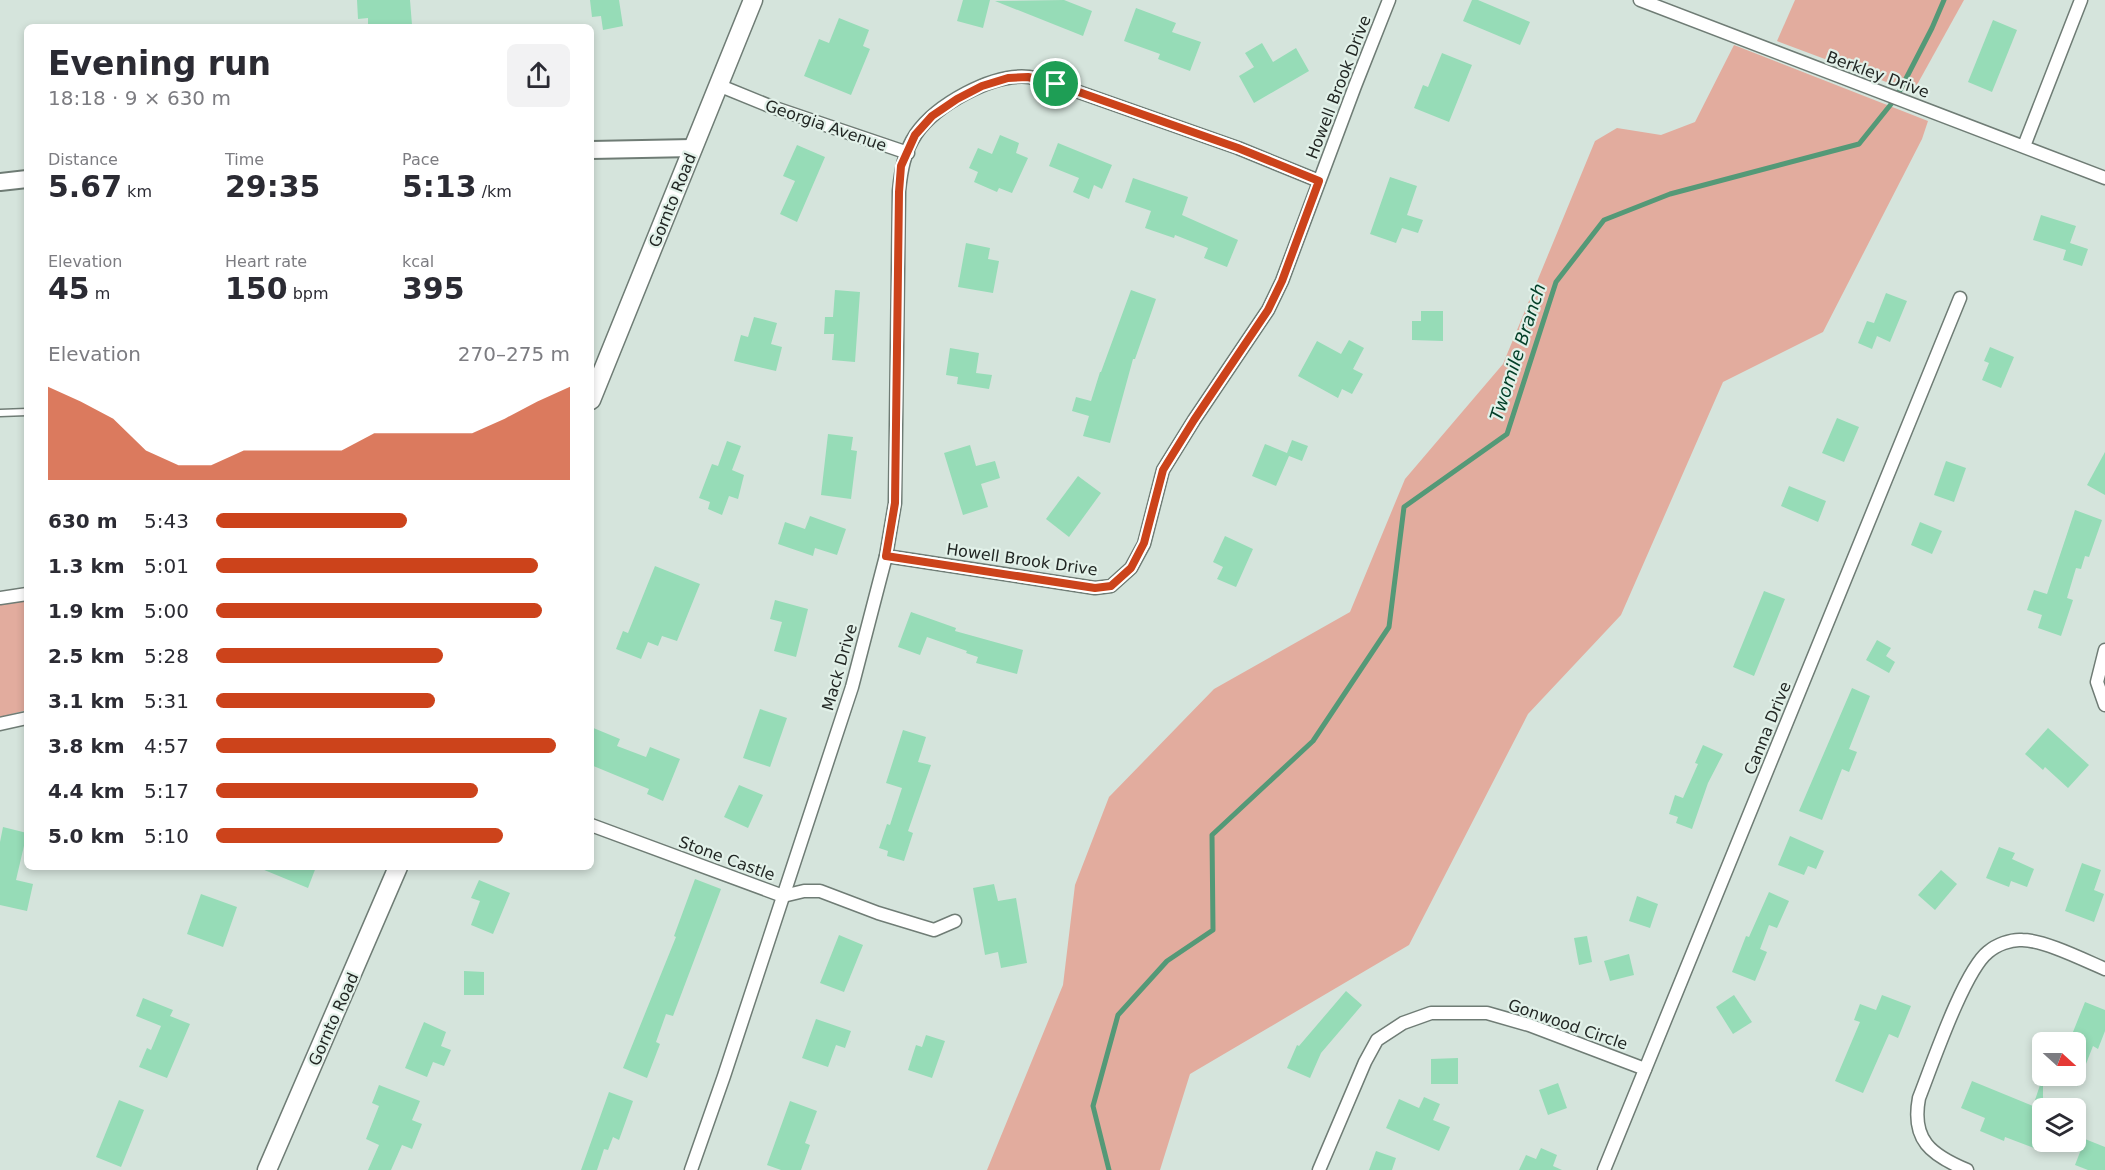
<!DOCTYPE html>
<html lang="en">
<head>
<meta charset="utf-8">
<style>
	:root { --surface:#fff; --page:#f2f2f3; --text:#2b2b33; --muted:#7c7c81; --accent:#cc431b }
	body { margin:0; font-family:"DejaVu Sans",sans-serif; background:var(--page); color:var(--text); height:100vh; display:flex; flex-direction:column; font-size:22px; white-space:nowrap }
	* { box-sizing:border-box; margin:0 }
	p { font-size:20px; color:var(--muted) }
	.icon { flex:none; width:33px; height:33px; fill:none; stroke:currentColor; stroke-width:2; stroke-linecap:round; stroke-linejoin:round }
	.map { position:relative; flex:1; overflow:hidden }
	.panel { position:absolute; left:24px; top:24px; width:570px; height:846px; display:flex; flex-direction:column; background:var(--surface); border-radius:9px; box-shadow:0 3px 9px #0003 }
	.panel>* { flex:none }
	.needle { width:39px; rotate:111deg }
	.buttons { position:absolute; left:2032px; top:1032px; display:grid; gap:12px }
	.buttons a { display:grid; place-items:center; width:54px; height:54px; border-radius:9px; background:var(--surface); box-shadow:0 3px 9px #0003; font-size:30px }
	.pin { position:absolute; display:grid; place-items:center; width:51px; height:51px; color:#fff; margin:-26px; border:3px solid #fff; border-radius:50%; box-shadow:0 2px 6px #0007 }
	.round { display:grid; place-items:center; flex:none; width:63px; height:63px; border-radius:9px; background:var(--page) }
	.headline { display:flex; align-items:center; justify-content:space-between; height:102px; padding:0 24px }
	h1 { font-size:33px; font-weight:700; line-height:45px }
	.metrics { display:grid; grid-template-columns:repeat(3,1fr); gap:9px; height:102px; padding:6px 24px }
	.metrics div { display:grid; align-content:center }
	.metrics b { font-size:30px; font-weight:700 }
	.metrics small { font-size:16px; font-weight:400 }
	.metrics p { font-size:16px }
	.chart { height:168px; padding:12px 24px }
	.chart p { display:flex; justify-content:space-between }
	.chart svg { width:100%; height:108px; margin-top:6px; fill:var(--accent); opacity:.7 }
	ul { padding:0 24px; list-style:none; font-size:20px }
	li { display:grid; grid-template-columns:96px 72px 1fr; align-items:center; height:45px }
	li i { height:15px; border-radius:8px; background:var(--accent) }
	.map>svg:first-child { display:block }
	.green { fill:#e2ac9e }
	.lines { fill:none; stroke-linecap:round; stroke-linejoin:round }
	.stream { stroke:#549977; stroke-width:5 }
	.building { fill:#96dcb7 }
	.service-casing { stroke:#6f7c75; stroke-width:9 }
	.minor-casing { stroke:#6f7c75; stroke-width:15 }
	.tertiary-casing { stroke:#6f7c75; stroke-width:20 }
	.secondary-casing { stroke:#6f7c75; stroke-width:21 }
	.service { stroke:#fff; stroke-width:6 }
	.minor { stroke:#fff; stroke-width:12 }
	.tertiary { stroke:#fff; stroke-width:16 }
	.secondary { stroke:#fff; stroke-width:18 }
	.route-casing { stroke:#fff; stroke-width:12 }
	.route { stroke:#cc431b; stroke-width:8 }
	.labels { text-anchor:middle; stroke-width:4.5; stroke-linejoin:round; paint-order:stroke }
	.street-label { font-size:16px; fill:#222724; stroke:#e2f1e9 }
	.water-label { font-size:18px; font-style:italic; fill:#033f28; stroke:#e2f1e9 }
</style>
</head>
<body>
<div class="map">
<svg width="2105" height="1170" viewBox="0 0 2105 1170">
	<rect width="100%" height="100%" fill="#d5e4dc"/>
	<g class="green">
		<polygon points="1795,0 1964,0 1913,92 1777,41"/>
		<polygon points="1734,45 1928,121 1922,139 1823,332 1723,382 1621,615 1528,714 1409,945 1190,1074 1160,1170 987,1170 1063,985 1075,885 1109,797 1214,689 1350,612 1405,479 1503,364 1595,141 1617,128 1661,135 1695,122"/>
		<polygon points="27,598 27,710 0,717 0,602"/>
	</g>
	<g class="lines">
		<polyline class="stream" points="1109,1170 1093,1106 1118,1015 1167,961 1213,930 1212,835 1313,741 1389,627 1404,507 1507,434 1556,282 1604,220 1670,194 1859,144 1896,98 1932,28 1944,0"/>
	</g>
	<g class="building">
		<polygon points="357,0 410,0 412,25 368,27 368,18 358,19"/>
		<polygon points="590,0 619,0 623,26 603,30 601,16 592,17"/>
		<polygon points="963,0 990,0 983,28 957,21"/>
		<polygon points="1064,0 1092,11 1083,36 995,1"/>
		<polygon points="1472,0 1478,0 1530,22 1520,45 1463,21"/>
		<polygon points="1136,8 1176,23 1172,32 1201,42 1190,71 1158,59 1160,54 1124,41"/>
		<polygon points="839,18 869,30 863,46 870,49 851,95 804,76 819,39 829,43"/>
		<polygon points="1993,20 2017,30 1992,92 1968,82"/>
		<polygon points="1262,43 1273,62 1296,48 1309,71 1254,103 1239,76 1254,67 1245,53"/>
		<polygon points="1442,53 1472,65 1449,122 1414,108 1423,85 1428,87"/>
		<polygon points="1000,135 1019,143 1016,153 1028,158 1012,193 999,188 997,192 974,182 978,172 969,168 978,148 992,154"/>
		<polygon points="1058,143 1112,165 1102,189 1094,185 1089,199 1073,192 1079,178 1049,166"/>
		<polygon points="797,145 825,157 797,222 780,214 795,181 783,176"/>
		<polygon points="1390,177 1417,186 1407,215 1423,220 1418,233 1402,228 1396,243 1370,234"/>
		<polygon points="1133,178 1188,197 1182,215 1238,240 1227,267 1204,258 1208,248 1175,235 1174,238 1145,228 1151,211 1125,202"/>
		<polygon points="2041,215 2076,226 2070,243 2088,249 2082,266 2063,260 2066,250 2033,240"/>
		<polygon points="966,243 990,248 988,259 999,261 993,293 958,287"/>
		<polygon points="835,290 860,292 855,362 832,360 834,334 824,334 825,317 833,317"/>
		<polygon points="1131,290 1156,299 1135,359 1133,359 1110,443 1083,436 1089,416 1072,411 1076,397 1091,401 1100,372 1101,372"/>
		<polygon points="1886,293 1907,301 1890,342 1877,336 1872,349 1858,343 1867,321 1874,323"/>
		<polygon points="1421,311 1443,311 1443,341 1412,340 1412,321 1421,321"/>
		<polygon points="754,317 777,323 771,344 782,347 776,371 734,361 741,335 748,337"/>
		<polygon points="1349,340 1364,348 1353,369 1363,374 1352,394 1342,389 1338,398 1298,376 1317,341 1341,354"/>
		<polygon points="1990,347 2014,357 2001,388 1982,380 1989,363 1984,361"/>
		<polygon points="950,348 979,353 976,373 992,375 989,389 957,384 958,377 946,375"/>
		<polygon points="1837,418 1859,427 1844,462 1822,453"/>
		<polygon points="828,434 853,437 851,450 857,451 851,499 821,495"/>
		<polygon points="1292,440 1308,446 1302,461 1289,456 1276,486 1252,476 1265,444 1287,453"/>
		<polygon points="727,441 741,446 732,470 744,475 738,499 729,496 722,515 708,509 710,502 699,498 712,464 718,466"/>
		<polygon points="970,445 976,466 995,461 1000,478 981,484 988,507 963,515 944,453"/>
		<polygon points="2105,452 2105,495 2087,485"/>
		<polygon points="1946,461 1966,468 1954,502 1934,495"/>
		<polygon points="1078,476 1101,493 1069,537 1046,519"/>
		<polygon points="1789,486 1826,501 1818,522 1781,506"/>
		<polygon points="2075,510 2102,520 2089,557 2085,556 2081,569 2076,568 2067,598 2073,600 2061,636 2038,628 2042,615 2027,610 2034,590 2047,594"/>
		<polygon points="810,516 846,529 837,555 815,548 813,556 778,544 785,522 805,529"/>
		<polygon points="1920,522 1942,531 1932,554 1911,545"/>
		<polygon points="1225,536 1253,549 1236,587 1217,579 1223,567 1213,562"/>
		<polygon points="655,566 700,584 677,641 662,636 658,646 648,642 641,659 616,649 623,631 628,633"/>
		<polygon points="1764,591 1785,599 1754,676 1733,667"/>
		<polygon points="775,600 808,609 796,657 774,651 782,622 770,619"/>
		<polygon points="911,612 956,628 955,631 1023,650 1017,674 976,663 978,657 966,653 967,651 927,637 920,655 898,647"/>
		<polygon points="1877,640 1891,648 1886,656 1895,662 1889,673 1866,660"/>
		<polygon points="1852,688 1870,696 1849,749 1857,752 1849,772 1842,769 1822,820 1799,811"/>
		<polygon points="760,709 787,718 770,767 743,758"/>
		<polygon points="591,727 620,739 617,746 646,757 650,747 680,759 663,801 647,794 649,789 591,765"/>
		<polygon points="2048,728 2089,765 2068,788 2045,767 2043,770 2025,754"/>
		<polygon points="903,730 926,737 918,762 931,765 908,831 913,833 904,861 887,856 888,851 879,848 887,824 890,825 902,788 886,783"/>
		<polygon points="1703,745 1723,754 1708,783 1692,829 1676,823 1678,817 1669,814 1675,795 1683,798 1698,764 1695,763"/>
		<polygon points="739,785 763,795 748,828 724,817"/>
		<polygon points="3,827 27,833 16,880 33,884 27,911 0,905 0,842"/>
		<polygon points="1790,836 1824,851 1816,869 1808,866 1804,875 1778,865"/>
		<polygon points="1999,847 2015,853 2012,859 2034,869 2027,887 2011,881 2009,887 1986,878"/>
		<polygon points="2082,863 2101,870 2094,890 2104,894 2094,922 2065,911"/>
		<polygon points="257,867 316,867 308,888"/>
		<polygon points="1941,870 1957,884 1935,910 1918,895"/>
		<polygon points="695,879 721,889 673,1016 666,1014 656,1042 660,1044 647,1078 623,1068 676,937 674,936"/>
		<polygon points="479,880 510,893 493,934 471,925 480,901 471,898"/>
		<polygon points="994,884 998,901 1016,898 1027,963 1001,968 998,952 985,955 973,888"/>
		<polygon points="1769,892 1789,901 1777,928 1769,925 1760,949 1767,952 1755,981 1732,972 1746,936 1749,937"/>
		<polygon points="201,894 237,907 223,947 187,934"/>
		<polygon points="1637,896 1658,904 1650,928 1629,921"/>
		<polygon points="839,935 863,945 844,992 820,983"/>
		<polygon points="1587,936 1592,962 1579,965 1574,938"/>
		<polygon points="1629,954 1634,975 1610,981 1604,961"/>
		<polygon points="464,971 484,972 484,995 464,995"/>
		<polygon points="1346,991 1362,1005 1321,1053 1310,1078 1287,1068 1297,1045 1299,1046"/>
		<polygon points="1734,995 1752,1022 1733,1034 1716,1007"/>
		<polygon points="1882,995 1911,1006 1898,1038 1889,1034 1863,1093 1835,1081 1860,1022 1854,1020 1860,1004 1876,1010"/>
		<polygon points="143,998 173,1010 170,1016 190,1024 167,1078 139,1067 147,1048 151,1050 161,1026 136,1016"/>
		<polygon points="2085,1002 2105,1010 2105,1031 2098,1049 2093,1046 2077,1087 2076,1042 2069,1042"/>
		<polygon points="816,1019 851,1031 845,1048 836,1045 828,1067 802,1058"/>
		<polygon points="424,1022 446,1032 441,1046 451,1050 444,1066 433,1062 427,1077 405,1068"/>
		<polygon points="926,1035 945,1041 932,1078 908,1070 916,1045 922,1047"/>
		<polygon points="1458,1058 1458,1084 1431,1084 1431,1059"/>
		<polygon points="1972,1081 2033,1106 2041,1082 2043,1082 2043,1131 2037,1149 2005,1137 2004,1141 1980,1131 1985,1118 1961,1108"/>
		<polygon points="1558,1083 1567,1108 1548,1115 1539,1090"/>
		<polygon points="379,1085 420,1101 412,1120 422,1124 412,1149 402,1145 391,1170 368,1170 379,1145 366,1139 379,1106 372,1103"/>
		<polygon points="609,1092 633,1101 619,1140 613,1137 608,1150 604,1149 597,1170 581,1170"/>
		<polygon points="1424,1097 1440,1104 1433,1120 1450,1127 1439,1151 1386,1128 1399,1099 1419,1108"/>
		<polygon points="119,1100 144,1110 121,1167 96,1157"/>
		<polygon points="790,1101 817,1111 805,1143 810,1145 801,1170 781,1170 767,1165"/>
		<polygon points="2085,1139 2105,1147 2105,1170 2088,1170 2075,1165"/>
		<polygon points="1541,1148 1557,1155 1553,1166 1562,1170 1519,1170 1526,1155 1536,1159"/>
		<polygon points="1376,1151 1396,1158 1392,1170 1369,1170"/>
	</g>
	<g class="lines">
		<defs>
			<polyline id="service" points="0,413 27,412"/>
			<g id="minor">
				<polyline points="1640,0 2105,178"/>
				<polyline points="718,85 772,107 908,153"/>
				<polyline points="2024,146 2081,0"/>
				<polyline points="886,556 1095,588 1111,586 1131,568 1144,544 1163,470 1194,420 1268,310 1282,281 1355,86 1389,0"/>
				<polyline points="0,598 27,594"/>
				<polyline points="2105,650 2097,682 2105,705"/>
				<polyline points="0,724 27,718"/>
				<polyline points="591,825 783,896 804,891 820,891 878,913 934,930 955,921"/>
				<path d="M 691,1170 L 724,1076 L 852,687 L 886,556 L 895,503 L 899,191 C 901,171 904,152 916,134 C 936,105 992,73 1029,77 C 1037,78 1047,82 1056,84 L 1238,148 L 1319,181"/>
				<polyline points="1319,1170 1365,1062 1377,1040 1403,1023 1431,1013 1487,1013 1529,1025 1645,1069"/>
				<polyline points="1604,1170 1960,298"/>
				<path d="M 1967,1170 C 1931,1155 1911,1140 1919,1098 C 1932,1065 1964,971 1988,952 C 1996,945 2011,939 2022,940 C 2044,940 2084,960 2105,969"/>
			</g>
			<g id="tertiary">
				<polyline points="591,150 693,148"/>
				<polyline points="0,182 27,179"/>
			</g>
			<g id="secondary">
				<polyline points="591,400 753,0"/>
				<polyline points="267,1170 398,867"/>
			</g>
		</defs>
		<use href="#service" class="service-casing"/>
		<use href="#minor" class="minor-casing"/>
		<use href="#tertiary" class="tertiary-casing"/>
		<use href="#secondary" class="secondary-casing"/>
		<use href="#service" class="service"/>
		<use href="#minor" class="minor"/>
		<use href="#tertiary" class="tertiary"/>
		<use href="#secondary" class="secondary"/>
	</g>
	<g class="lines">
		<defs>
			<polygon id="route" points="1028,77 1056,84 1238,148 1319,181 1282,281 1268,310 1194,420 1163,470 1144,543 1131,568 1111,586 1095,588 886,556 895,503 899,192 901,166 915,135 932,116 957,99 982,86 1008,78"/>
		</defs>
		<use href="#route" class="route-casing"/>
		<use href="#route" class="route"/>
	</g>
	<g class="labels">
		<g class="street-label">
			<text transform="translate(1878 74) rotate(20)" y="6">Berkley Drive</text>
			<text transform="translate(1338 87) rotate(-69)" y="6">Howell Brook Drive</text>
			<text transform="translate(826 125) rotate(19)" y="6">Georgia Avenue</text>
			<text transform="translate(672 200) rotate(-68)" y="6">Gornto Road</text>
			<text transform="translate(1022 559) rotate(8)" y="6">Howell Brook Drive</text>
			<text transform="translate(839 667) rotate(-74)" y="6">Mack Drive</text>
			<text transform="translate(1767 728) rotate(-68)" y="6">Canna Drive</text>
			<text transform="translate(727 858) rotate(20)" y="6">Stone Castle</text>
			<text transform="translate(333 1019) rotate(-66)" y="6">Gornto Road</text>
			<text transform="translate(1568 1024) rotate(19)" y="6">Gonwood Circle</text>
		</g>
		<g class="water-label">
			<text transform="translate(1518 352) rotate(-72)" y="6">Twomile Branch</text>
		</g>
	</g>
</svg>
<div class="buttons">
<a><svg class="needle" viewBox="-14 -14 28 28"><path d="M0-13l5 13h-10z" fill="#e53935"/><path d="M0 13l5-13h-10z" fill="#7c7c81"/></svg></a>
<a><svg class="icon" aria-label="layers" viewBox="0 0 24 24"><path d="M12 4l9 5-9 5-9-5zM3 14l9 5 9-5"/></svg></a>
</div>
<div class="pin" style="left:1056px;top:84px;background:#1e9e55"><svg class="icon" aria-label="arrive" viewBox="0 0 24 24"><path d="M6 21V4h12l-3 4 3 4H6"/></svg></div>
<section class="panel">
<div class="headline"><div><h1>Evening run</h1><p>18:18 · 9 × 630 m</p></div><a class="round"><svg class="icon" aria-label="share" viewBox="0 0 24 24"><path d="M12 15V3M7 8l5-5 5 5M5 13v7h14v-7"/></svg></a></div>
<div class="metrics">
<div><p>Distance</p><b>5.67<small> km</small></b></div>
<div><p>Time</p><b>29:35</b></div>
<div><p>Pace</p><b>5:13<small> /km</small></b></div>
</div>
<div class="metrics">
<div><p>Elevation</p><b>45<small> m</small></b></div>
<div><p>Heart rate</p><b>150<small> bpm</small></b></div>
<div><p>kcal</p><b>395</b></div>
</div>
<div class="chart"><p><span>Elevation</span>270–275 m</p>
<svg viewBox="0 0 160 44" preserveAspectRatio="none"><path d="M0 44V6L10 12L20 19L30 32L40 38L50 38L60 32L70 32L80 32L90 32L100 25L110 25L120 25L130 25L140 19L150 12L160 6V44z"/></svg>
</div>
<ul>
<li><b>630 m</b>5:43<i style="width:54%"></i></li>
<li><b>1.3 km</b>5:01<i style="width:91%"></i></li>
<li><b>1.9 km</b>5:00<i style="width:92%"></i></li>
<li><b>2.5 km</b>5:28<i style="width:64%"></i></li>
<li><b>3.1 km</b>5:31<i style="width:62%"></i></li>
<li><b>3.8 km</b>4:57<i style="width:96%"></i></li>
<li><b>4.4 km</b>5:17<i style="width:74%"></i></li>
<li><b>5.0 km</b>5:10<i style="width:81%"></i></li>
</ul>
</section>
</div>
</body>
</html>
